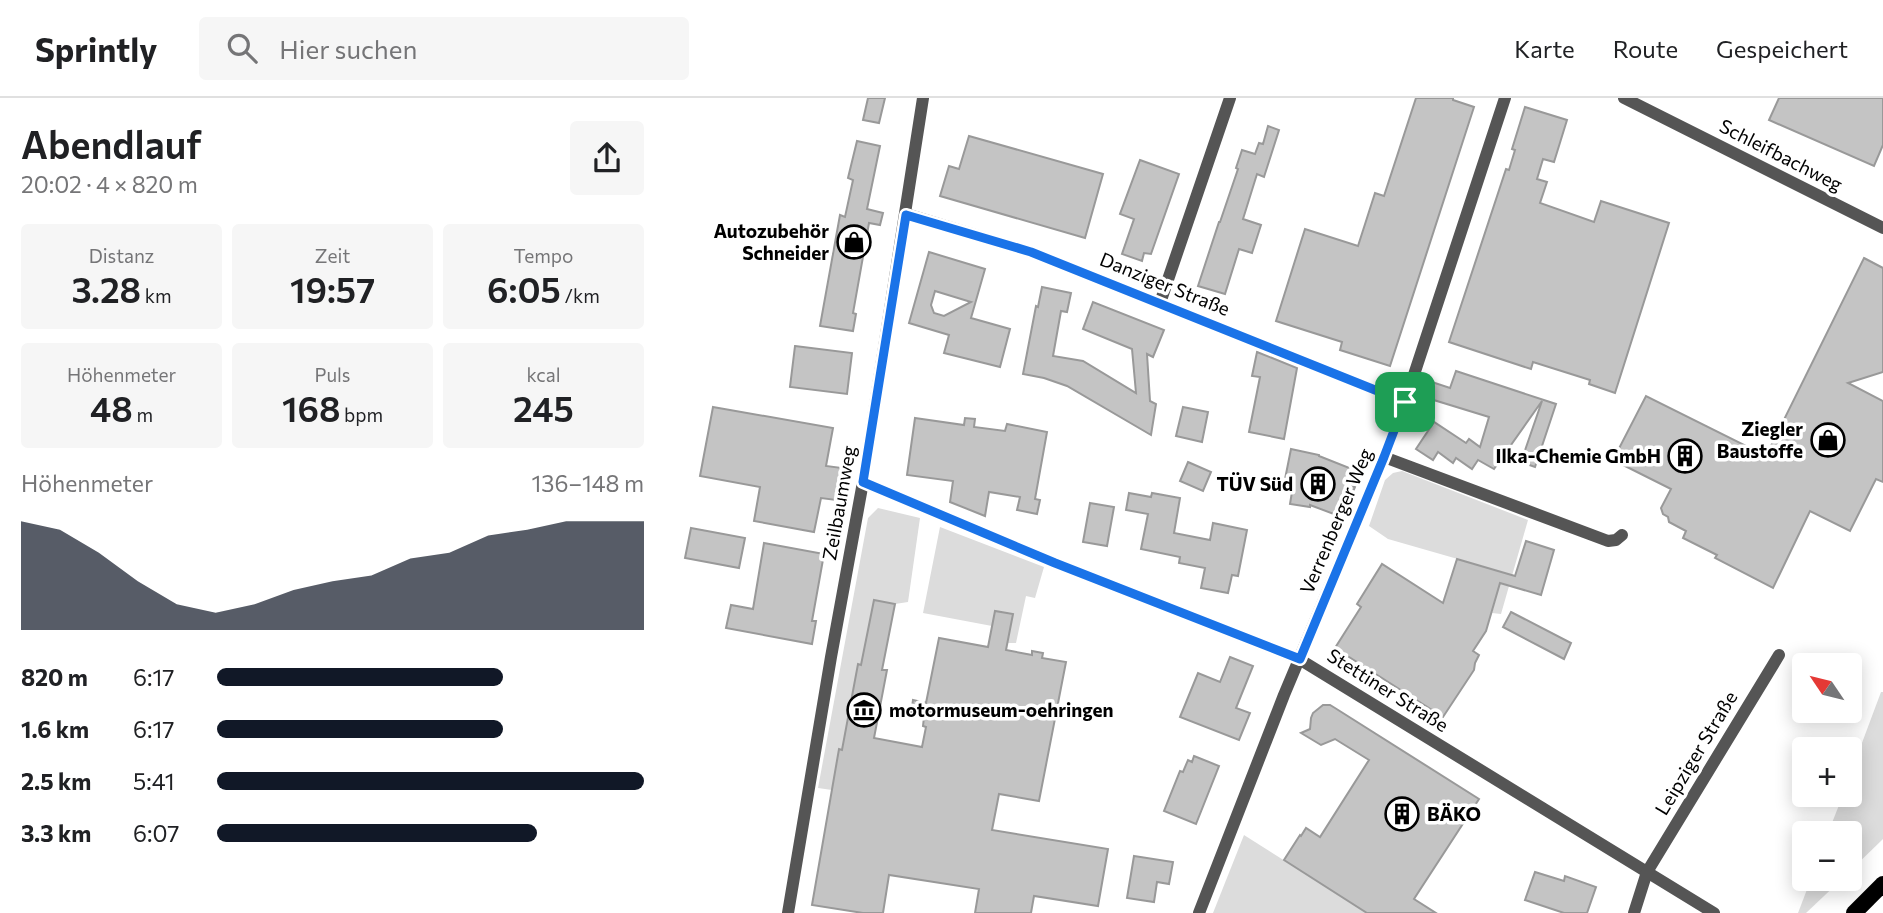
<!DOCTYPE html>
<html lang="de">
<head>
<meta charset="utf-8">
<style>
	:root { --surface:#fff; --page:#f6f6f6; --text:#202124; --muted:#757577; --line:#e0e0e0; --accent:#111827 }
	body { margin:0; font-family:Commissioner,sans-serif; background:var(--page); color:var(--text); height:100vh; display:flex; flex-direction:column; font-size:26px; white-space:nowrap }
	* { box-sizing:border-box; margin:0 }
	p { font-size:23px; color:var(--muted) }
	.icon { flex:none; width:38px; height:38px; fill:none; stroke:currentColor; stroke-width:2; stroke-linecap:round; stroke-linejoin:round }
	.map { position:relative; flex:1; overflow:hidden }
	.side { display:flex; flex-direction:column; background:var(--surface); width:665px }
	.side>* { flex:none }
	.needle { width:46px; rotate:305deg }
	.fabs { position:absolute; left:1127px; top:555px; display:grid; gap:14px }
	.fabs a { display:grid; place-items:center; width:70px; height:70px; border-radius:7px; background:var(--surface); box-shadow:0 4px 18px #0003; font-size:35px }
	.pin { position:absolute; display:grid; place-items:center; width:60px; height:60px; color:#fff; margin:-30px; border-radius:14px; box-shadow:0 4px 10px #0006 }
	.round { display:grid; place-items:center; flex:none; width:74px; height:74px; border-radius:7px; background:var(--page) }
	.summary { display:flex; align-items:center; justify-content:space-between; height:119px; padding:0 21px }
	h1 { font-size:38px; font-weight:600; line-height:52px }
	.metrics { display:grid; grid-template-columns:repeat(3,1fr); gap:10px; height:119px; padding:7px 21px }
	.metrics div { display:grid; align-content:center; border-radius:7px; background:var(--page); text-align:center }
	.metrics b { font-size:35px; font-weight:600 }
	.metrics small { font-size:19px; font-weight:400 }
	.metrics p { font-size:19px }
	.chart { height:196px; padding:14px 21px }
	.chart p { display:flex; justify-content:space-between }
	.chart svg { width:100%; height:126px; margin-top:7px; fill:var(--accent); opacity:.7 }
	ul { padding:0 21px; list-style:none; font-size:23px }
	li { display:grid; grid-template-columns:112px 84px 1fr; align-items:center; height:52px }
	li i { height:18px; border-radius:9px; background:var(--accent) }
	header { display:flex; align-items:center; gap:42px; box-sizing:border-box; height:98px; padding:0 35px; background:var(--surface); border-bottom:2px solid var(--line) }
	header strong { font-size:33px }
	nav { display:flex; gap:38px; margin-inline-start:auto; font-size:24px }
	.search { width:490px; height:63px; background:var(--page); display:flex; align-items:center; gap:18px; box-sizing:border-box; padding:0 24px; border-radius:7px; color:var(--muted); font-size:26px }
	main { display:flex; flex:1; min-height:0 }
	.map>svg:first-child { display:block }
	.green { fill:#dcdcdc }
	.building { fill:#c4c4c4; stroke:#999; stroke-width:2; fill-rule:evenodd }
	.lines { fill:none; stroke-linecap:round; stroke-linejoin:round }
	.minor { stroke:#555; stroke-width:12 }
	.major { stroke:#000; stroke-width:16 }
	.route-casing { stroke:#fff; stroke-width:14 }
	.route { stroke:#1a73e8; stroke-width:9 }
	.labels { text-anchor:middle; stroke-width:7; stroke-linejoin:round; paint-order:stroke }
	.street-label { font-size:19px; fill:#000; stroke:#fff }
	.poi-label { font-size:19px; font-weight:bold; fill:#000; stroke:#fff; text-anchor:end }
</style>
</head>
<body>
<header>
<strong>Sprintly</strong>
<div class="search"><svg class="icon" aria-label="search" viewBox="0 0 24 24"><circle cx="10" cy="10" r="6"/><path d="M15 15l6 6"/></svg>Hier suchen</div>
<nav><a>Karte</a><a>Route</a><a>Gespeichert</a></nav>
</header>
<main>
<section class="side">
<div class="summary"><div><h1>Abendlauf</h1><p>20:02 · 4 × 820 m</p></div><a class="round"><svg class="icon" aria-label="share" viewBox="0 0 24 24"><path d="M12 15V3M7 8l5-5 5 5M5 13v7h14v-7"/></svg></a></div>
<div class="metrics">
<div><p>Distanz</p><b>3.28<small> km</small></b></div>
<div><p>Zeit</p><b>19:57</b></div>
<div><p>Tempo</p><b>6:05<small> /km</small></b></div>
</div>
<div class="metrics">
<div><p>Höhenmeter</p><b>48<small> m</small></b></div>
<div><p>Puls</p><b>168<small> bpm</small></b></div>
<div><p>kcal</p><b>245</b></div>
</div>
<div class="chart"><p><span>Höhenmeter</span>136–148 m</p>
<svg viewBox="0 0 160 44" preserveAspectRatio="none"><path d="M0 44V6L10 9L20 17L30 27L40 35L50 38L60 35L70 30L80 27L90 25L100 19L110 17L120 11L130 9L140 6L150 6L160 6V44z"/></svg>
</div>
<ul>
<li><b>820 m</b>6:17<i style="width:67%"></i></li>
<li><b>1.6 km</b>6:17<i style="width:67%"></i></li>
<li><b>2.5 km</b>5:41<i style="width:100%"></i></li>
<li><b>3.3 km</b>6:07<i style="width:75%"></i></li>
</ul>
</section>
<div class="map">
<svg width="1218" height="815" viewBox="0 0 1218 815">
	<rect width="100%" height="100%" fill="#fff"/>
	<g class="green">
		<polygon points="737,373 863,422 836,516 827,515 838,474 723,441 704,428 720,382 728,375"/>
		<polygon points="213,410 255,420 243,504 230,506 209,502 196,567 193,567 177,652 174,652 167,692 153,690 203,420"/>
		<polygon points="275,429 379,469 370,500 361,498 351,545 343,545 348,516 330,513 327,528 258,515"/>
		<polygon points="1216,594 1218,594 1218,741 1185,773 1185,735 1163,735 1178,697 1185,696 1185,677"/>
		<polygon points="579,737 702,815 548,815"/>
		<polygon points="1146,781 1177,781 1141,815 1133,815"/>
	</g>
	<g class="building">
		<polygon points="203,0 220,0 214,25 198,22"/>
		<polygon points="751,0 788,0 788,2 809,9 725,268 675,252 677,244 611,223 640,131 693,148 710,95 719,98"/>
		<polygon points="1114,0 1218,0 1218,47 1209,68 1104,22"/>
		<polygon points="860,9 902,22 889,64 878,61 872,81 882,84 875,105 929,124 936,103 1004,125 950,295 924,286 925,282 868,264 866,271 784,244 841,71 844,72 850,52 847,51"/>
		<polygon points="603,28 614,32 599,79 592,76 578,121 596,127 587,155 574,151 560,196 533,188 554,124 555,124 573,71 571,70 577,52 590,56 594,45 598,46"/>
		<polygon points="304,38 438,76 420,140 275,98 284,68 294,71"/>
		<polygon points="192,43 215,48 202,111 218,115 215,127 204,125 188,215 191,216 188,233 155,228 175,117 180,119 188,82 183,80"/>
		<polygon points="475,62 514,76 486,156 479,155 477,163 457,156 469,121 455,116"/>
		<path d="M 264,154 L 320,171 L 306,220 L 345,231 L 335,269 L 279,255 L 284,237 L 244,225 ZM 270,193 L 306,204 L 279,218 L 269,215 L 266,207 Z"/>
		<polygon points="1199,160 1218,170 1218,274 1183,285 1218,303 1218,384 1211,381 1185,433 1145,413 1108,490 1050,460 1052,457 1018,440 1021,433 1004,424 1003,419 998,416 996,410 1006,391 948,362 981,298 1101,358"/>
		<polygon points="377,189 406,195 402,214 396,213 388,258 418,263 471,295 467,251 418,231 428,204 499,232 488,259 482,256 485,303 491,306 486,337 402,288 379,280 358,276 371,208 373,209"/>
		<polygon points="130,248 187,255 182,296 125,289"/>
		<polygon points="592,254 632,270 619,341 584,334 595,279 587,278"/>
		<polygon points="791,273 891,306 870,369 856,364 877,303 829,371 813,362 807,371 791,360 788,365 773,354 768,362 751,351 769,324 801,345 804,341 815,349 824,319 759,299 764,283 785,290"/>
		<polygon points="48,309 168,330 161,368 177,370 171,402 156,400 149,434 89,423 95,389 35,378"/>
		<polygon points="518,309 543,314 537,344 511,338"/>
		<polygon points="250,320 299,327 300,320 310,321 309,329 340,333 342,326 382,334 370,401 375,402 372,416 352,412 355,399 324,394 320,418 285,404 288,383 242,377"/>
		<polygon points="626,351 654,357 654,358 692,373 686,388 690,389 681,411 677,410 674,418 645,407 645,409 625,406 628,388 619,386"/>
		<polygon points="523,364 546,374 538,393 515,383"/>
		<polygon points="464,395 486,399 487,395 515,400 509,435 545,442 548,425 582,432 573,478 567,477 563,495 536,490 540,470 514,465 515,459 476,451 483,416 461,412"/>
		<polygon points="425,405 449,409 442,448 418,444"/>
		<polygon points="26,430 80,440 74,470 20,460"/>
		<polygon points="861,443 889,452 876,497 835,485 821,533 808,553 814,557 810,565 809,572 778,619 670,550 696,509 692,506 717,466 778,505 792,461 850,478"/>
		<polygon points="99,445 159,456 147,523 151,523 147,546 61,530 66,507 88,511"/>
		<polygon points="209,502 230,506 217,572 222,572 209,640 257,649 261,629 258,628 259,619 246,616 248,602 261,605 274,540 323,549 330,513 348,516 341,552 367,557 367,553 378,555 377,560 401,564 374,703 334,696 327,732 443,751 433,808 369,798 366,815 310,815 314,791 224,777 218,815 198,815 147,807 174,651 177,652 193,566 196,567"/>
		<polygon points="846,514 906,545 899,561 838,529"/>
		<polygon points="565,559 588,568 571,610 585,615 574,642 515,619 533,575 555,584"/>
		<polygon points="658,607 665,607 670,610 814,701 749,801 771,815 702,815 619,762 635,737 636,738 641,730 655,739 704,662 670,641 656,647 636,635 645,631 646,620 648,615"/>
		<polygon points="529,658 554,668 531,726 499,713 515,673 518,674 523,662 527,664"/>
		<polygon points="469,758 508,764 504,786 492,784 489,804 462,800"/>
		<polygon points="870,774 899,783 900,778 931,789 922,815 899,815 860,802"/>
	</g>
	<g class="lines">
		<g class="minor">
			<polyline points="959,0 1218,130"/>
			<polyline points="241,116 366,154 740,304"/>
			<polyline points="495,205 565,0"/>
			<polyline points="719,359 943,443 951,442 957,437"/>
			<polyline points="198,384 390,465 634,561 1049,815"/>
			<polyline points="123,815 166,559 198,384 258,0"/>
			<polyline points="534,815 619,597 719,359 740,304 840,0"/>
			<polyline points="969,815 982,774 1114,557"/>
		</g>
		<polyline class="major" points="1189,815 1218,786"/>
	</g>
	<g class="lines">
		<defs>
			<polygon id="route" points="241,117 366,154 740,304 719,359 635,561 390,465 198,384"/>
		</defs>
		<use href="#route" class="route-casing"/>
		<use href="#route" class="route"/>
	</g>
	<defs>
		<symbol id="shop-ring" viewBox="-11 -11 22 22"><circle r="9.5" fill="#fff" stroke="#000" stroke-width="1.5"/><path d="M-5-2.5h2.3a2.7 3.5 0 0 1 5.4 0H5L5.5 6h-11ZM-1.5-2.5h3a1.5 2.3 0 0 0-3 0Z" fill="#000"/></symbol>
		<symbol id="building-ring" viewBox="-11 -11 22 22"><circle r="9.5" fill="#fff" stroke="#000" stroke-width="1.5"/><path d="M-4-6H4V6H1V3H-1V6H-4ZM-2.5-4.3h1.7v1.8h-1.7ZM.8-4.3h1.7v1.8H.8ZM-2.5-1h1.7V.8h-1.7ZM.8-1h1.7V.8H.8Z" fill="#000"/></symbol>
		<symbol id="museum-ring" viewBox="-11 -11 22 22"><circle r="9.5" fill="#fff" stroke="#000" stroke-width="1.5"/><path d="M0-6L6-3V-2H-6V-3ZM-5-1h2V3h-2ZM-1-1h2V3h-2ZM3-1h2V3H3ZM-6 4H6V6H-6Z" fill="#000"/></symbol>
	</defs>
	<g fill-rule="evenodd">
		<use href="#shop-ring" x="170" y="125" width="38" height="38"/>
		<use href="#shop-ring" x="1144" y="323" width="38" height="38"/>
		<use href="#building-ring" x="1001" y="339" width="38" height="38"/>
		<use href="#building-ring" x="634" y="367" width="38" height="38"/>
		<use href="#museum-ring" x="180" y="593" width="38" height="38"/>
		<use href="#building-ring" x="718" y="697" width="38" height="38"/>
	</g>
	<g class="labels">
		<g class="street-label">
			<text transform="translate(1116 57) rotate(27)" y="7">Schleifbachweg</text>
			<text transform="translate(500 186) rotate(22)" y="7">Danziger Straße</text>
			<text transform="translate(174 405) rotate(-80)" y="7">Zeilbaumweg</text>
			<text transform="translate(671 423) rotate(-67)" y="7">Verrenberger Weg</text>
			<text transform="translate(723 592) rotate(32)" y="7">Stettiner Straße</text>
			<text transform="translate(1031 655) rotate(-59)" y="7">Leipziger Straße</text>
		</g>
		<g class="poi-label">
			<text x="164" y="140">Autozubehör<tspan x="164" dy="22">Schneider</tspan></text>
			<text x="1138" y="338">Ziegler<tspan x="1138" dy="22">Baustoffe</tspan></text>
			<text x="996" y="365">Ilka-Chemie GmbH</text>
			<text x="628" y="393">TÜV Süd</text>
			<text x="224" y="619" text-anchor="start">motormuseum-oehringen</text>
			<text x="762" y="723" text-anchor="start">BÄKO</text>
		</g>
	</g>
</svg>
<div class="fabs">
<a><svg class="needle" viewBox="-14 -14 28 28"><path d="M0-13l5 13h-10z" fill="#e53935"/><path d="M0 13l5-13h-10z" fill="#757577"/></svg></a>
<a>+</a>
<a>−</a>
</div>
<div class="pin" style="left:740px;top:304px;background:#1e9e55"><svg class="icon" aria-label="arrive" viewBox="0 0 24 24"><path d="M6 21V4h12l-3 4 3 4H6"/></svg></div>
</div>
</main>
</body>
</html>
